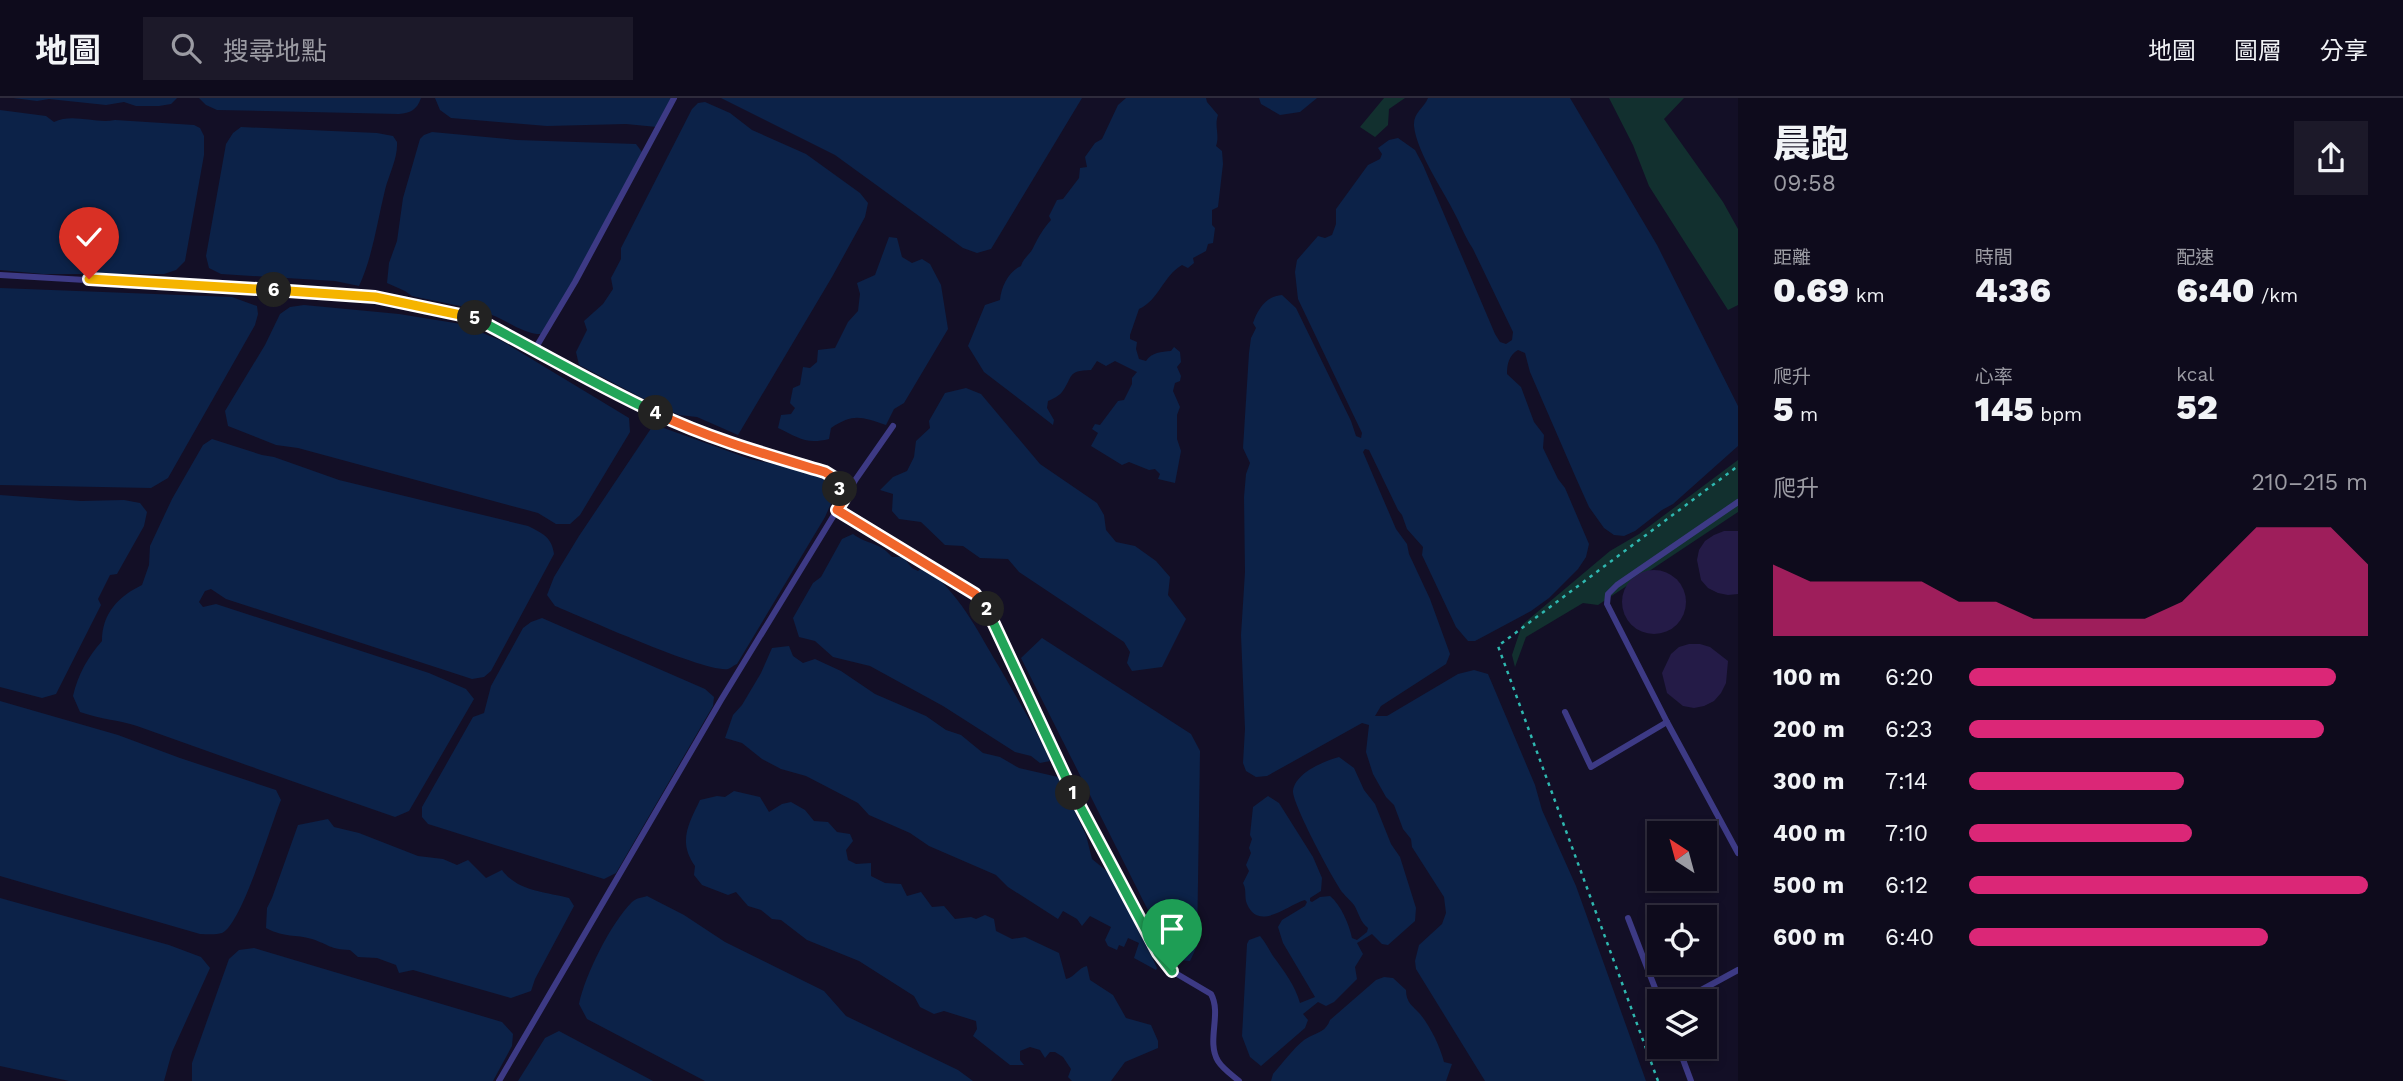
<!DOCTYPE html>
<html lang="zh-TW">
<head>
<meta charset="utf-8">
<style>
	:root { --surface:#0e0b1c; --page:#1c1929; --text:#f1f3f6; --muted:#9b9ba3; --line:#2e2b3b; --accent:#db2777 }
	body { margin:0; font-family:"Work Sans","Noto Sans TC",sans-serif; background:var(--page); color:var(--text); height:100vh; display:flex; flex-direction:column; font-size:26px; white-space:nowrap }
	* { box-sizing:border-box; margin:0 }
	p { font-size:23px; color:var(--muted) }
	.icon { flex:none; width:38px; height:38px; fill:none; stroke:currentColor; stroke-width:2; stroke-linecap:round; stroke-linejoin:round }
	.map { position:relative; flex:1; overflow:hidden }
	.drawer { display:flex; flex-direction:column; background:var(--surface); width:665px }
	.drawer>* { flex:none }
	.needle { width:46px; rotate:324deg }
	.tools { position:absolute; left:1647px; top:723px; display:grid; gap:14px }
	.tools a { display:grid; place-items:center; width:70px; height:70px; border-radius:0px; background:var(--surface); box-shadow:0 4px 10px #0003,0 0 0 2px var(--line); font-size:35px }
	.pin { position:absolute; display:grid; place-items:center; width:60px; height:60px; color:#fff; margin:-72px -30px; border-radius:50% 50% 50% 0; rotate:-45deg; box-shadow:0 0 7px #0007 }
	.pin .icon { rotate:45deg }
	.km { position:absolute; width:35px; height:35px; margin:-18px; border-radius:50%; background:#222; color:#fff; font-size:19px; line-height:35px; text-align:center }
	.round { display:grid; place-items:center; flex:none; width:74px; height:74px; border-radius:0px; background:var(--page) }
	.overview { display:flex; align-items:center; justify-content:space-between; height:119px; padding:0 35px }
	h1 { font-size:38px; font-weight:800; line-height:52px }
	.figures { display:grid; grid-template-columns:repeat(3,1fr); gap:10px; height:119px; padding:7px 35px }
	.figures div { display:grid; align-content:center }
	.figures b { font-size:35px; font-weight:800 }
	.figures small { font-size:19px; font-weight:400 }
	.figures p { font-size:19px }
	.chart { height:196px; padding:14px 35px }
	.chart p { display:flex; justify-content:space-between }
	.chart svg { width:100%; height:126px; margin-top:7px; fill:var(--accent); opacity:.7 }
	ul { padding:0 35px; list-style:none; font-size:23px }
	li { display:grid; grid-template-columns:112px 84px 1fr; align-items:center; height:52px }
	li i { height:18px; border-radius:9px; background:var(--accent) }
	header { display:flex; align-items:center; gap:42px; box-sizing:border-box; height:98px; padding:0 35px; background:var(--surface); border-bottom:2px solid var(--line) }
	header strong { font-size:33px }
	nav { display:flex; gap:38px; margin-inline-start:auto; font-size:24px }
	.search { width:490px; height:63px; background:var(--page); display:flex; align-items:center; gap:18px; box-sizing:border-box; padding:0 24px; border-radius:0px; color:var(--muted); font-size:26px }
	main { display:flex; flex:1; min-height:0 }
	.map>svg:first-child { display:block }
	.green { fill:#12302f }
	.water { fill:#0c2248 }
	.building { fill:#241b47 }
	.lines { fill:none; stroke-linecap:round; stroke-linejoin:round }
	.path { stroke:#2fb8b0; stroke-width:2.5; stroke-dasharray:3.5 5; stroke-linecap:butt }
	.service { stroke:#3d3a85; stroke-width:6 }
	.split-1-casing { stroke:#fff; stroke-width:14 }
	.split-2-casing { stroke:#fff; stroke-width:14 }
	.split-3-casing { stroke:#fff; stroke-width:14 }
	.split-4-casing { stroke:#fff; stroke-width:14 }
	.split-5-casing { stroke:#fff; stroke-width:14 }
	.split-6-casing { stroke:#fff; stroke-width:14 }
	.split-7-casing { stroke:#fff; stroke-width:14 }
	.split-1 { stroke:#22a559; stroke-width:9 }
	.split-2 { stroke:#22a559; stroke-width:9 }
	.split-3 { stroke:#f0652b; stroke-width:9 }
	.split-4 { stroke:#f0652b; stroke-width:9 }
	.split-5 { stroke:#22a559; stroke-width:9 }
	.split-6 { stroke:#f5b400; stroke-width:9 }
	.split-7 { stroke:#f5b400; stroke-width:9 }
</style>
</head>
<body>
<header>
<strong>地圖</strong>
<div class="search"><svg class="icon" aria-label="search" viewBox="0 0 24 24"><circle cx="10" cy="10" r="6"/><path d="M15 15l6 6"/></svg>搜尋地點</div>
<nav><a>地圖</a><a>圖層</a><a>分享</a></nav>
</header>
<main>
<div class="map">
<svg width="1738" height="983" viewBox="0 0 1738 983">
	<rect width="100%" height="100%" fill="#130f26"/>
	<g class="green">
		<polygon points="1384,0 1405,0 1389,11 1388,27 1375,39 1360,29"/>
		<polygon points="1609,0 1684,0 1664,21 1723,104 1738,131 1738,207 1728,212 1649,88 1633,47"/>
		<polygon points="1738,362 1738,414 1598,507 1583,505 1526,539 1515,569 1512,557 1522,527 1610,453 1639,436"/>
	</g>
	<g class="water">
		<polygon points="13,0 177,0 171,6 159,8 136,8 124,4 106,7 49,1 37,3"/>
		<path d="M 199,0 L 421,0 C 417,12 410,15 399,16 L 217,12 L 206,7 Z"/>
		<polygon points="435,0 675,0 657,29 626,26 547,28 451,20 440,12"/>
		<polygon points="721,0 1082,0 991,151 977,155 963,150 835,57"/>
		<path d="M 1126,0 L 1206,0 L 1207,4 L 1218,17 C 1214,28 1220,37 1216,48 L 1222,53 L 1223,66 L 1218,109 L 1212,112 L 1212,127 L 1215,130 L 1213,145 L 1208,146 L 1206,153 L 1193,160 L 1194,165 L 1188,170 L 1182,167 C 1163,178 1159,202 1139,211 L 1130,237 L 1130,241 L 1137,244 L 1136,251 L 1139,261 L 1146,263 C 1152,254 1161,254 1171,253 L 1174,249 L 1180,254 L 1181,264 L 1177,269 L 1181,278 L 1180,283 L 1175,285 L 1173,293 L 1180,309 L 1177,317 L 1177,341 L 1181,353 L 1175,385 L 1158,381 L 1160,376 L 1155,371 L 1149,372 L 1129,364 L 1122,367 L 1091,348 L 1098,335 L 1092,331 L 1095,326 L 1100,327 L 1118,303 L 1124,302 L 1132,286 L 1132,280 L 1137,274 L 1115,263 L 1106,268 L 1097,263 L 1091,272 C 1066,273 1074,278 1062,294 C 1059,298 1053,301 1048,303 L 1047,310 L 1054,322 L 1053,327 L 984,274 L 968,248 L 985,207 L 1000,202 C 1001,189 1009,173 1021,168 C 1023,160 1031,156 1034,148 C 1039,138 1043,131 1051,122 L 1049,118 L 1057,102 L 1063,101 L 1079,80 L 1080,70 L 1087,69 L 1085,59 L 1095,45 L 1102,41 L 1118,7 Z"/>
		<polygon points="1259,0 1317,0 1300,14 1280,17 1261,6"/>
		<path d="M 1428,0 L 1570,0 L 1657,147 L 1738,308 L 1738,348 L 1673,406 L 1662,412 L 1635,433 L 1624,438 L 1614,437 L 1604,430 L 1589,409 L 1576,380 L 1530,274 L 1525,255 L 1518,252 C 1509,257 1507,266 1507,276 L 1521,289 L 1534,324 L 1544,337 L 1543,350 L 1558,381 L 1565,390 L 1589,446 L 1586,459 L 1578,471 L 1549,500 L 1531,513 L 1475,543 L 1468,543 L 1456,529 L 1422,457 L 1423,449 L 1407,431 L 1402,417 L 1398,412 L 1369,352 L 1365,351 L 1363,354 L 1396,431 L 1407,446 L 1409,456 L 1430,501 L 1450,556 L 1446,566 L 1381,608 L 1375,618 L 1387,618 L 1458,576 L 1474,572 L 1488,576 L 1535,687 L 1542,712 L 1576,788 L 1646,983 L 1485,983 L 1416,871 L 1415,863 L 1419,847 L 1442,826 L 1446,815 L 1444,799 L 1412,749 L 1411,741 L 1403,731 L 1394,707 L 1386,699 L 1373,676 L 1366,654 L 1369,627 L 1362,625 L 1267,678 L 1256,679 L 1246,673 L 1243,665 L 1245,631 L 1241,537 L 1245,474 L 1244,399 L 1246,376 L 1250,365 L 1243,350 L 1249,255 L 1251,240 L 1256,230 L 1253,225 C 1258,211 1266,198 1282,197 L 1296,210 L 1351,323 L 1356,338 L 1361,340 L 1362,335 L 1298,201 L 1295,174 L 1297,162 L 1318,138 L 1325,140 L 1332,137 L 1336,126 L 1336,111 L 1368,67 L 1380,61 L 1382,56 L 1378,50 L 1389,42 L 1398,40 L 1415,52 L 1423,67 L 1495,236 L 1500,244 L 1506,246 L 1512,242 L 1513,234 L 1473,151 C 1467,142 1463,133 1458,122 C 1446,96 1417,56 1414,28 C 1413,15 1424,10 1428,0 Z"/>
		<polygon points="705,4 730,15 752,32 806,56 860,95 868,105 865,119 832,179 738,337 697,319 679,317 642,300 579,267 576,254 587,232 584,223 603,206 613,191 611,180 621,161 621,150 692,11 698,5"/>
		<path d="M 0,12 L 46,18 L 54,24 C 73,15 95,26 115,22 L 194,27 L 200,30 L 204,38 L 204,57 L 185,163 L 176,172 L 164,176 L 43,176 L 0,172 Z"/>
		<path d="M 241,29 L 377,35 L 393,38 L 397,44 C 398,60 389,76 385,92 C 377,124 373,158 359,188 L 335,183 L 221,176 L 209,170 L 206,158 L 226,46 L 233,35 Z"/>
		<path d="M 432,34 L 517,42 L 636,46 L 642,54 L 639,67 L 543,236 C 525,237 508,223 492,217 C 466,208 439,204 412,198 L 405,193 L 387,185 L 389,165 L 397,143 L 403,100 L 420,41 L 424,37 Z"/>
		<path d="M 889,139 L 897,140 L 902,159 L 912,165 L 922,161 L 930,166 L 941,187 L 948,231 L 904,305 L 894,311 L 886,327 C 861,319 854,315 831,330 L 829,341 C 805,347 798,339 778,330 L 781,317 L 791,316 L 795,310 L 790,305 L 793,290 L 800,287 L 803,269 L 810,270 L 817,264 L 818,252 L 835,250 L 848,224 L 858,213 L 860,196 L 857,185 L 875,177 Z"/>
		<polygon points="0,190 232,199 257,208 258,216 255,227 168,380 151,390 0,387"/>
		<polygon points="304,207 399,216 461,226 502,243 629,320 630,334 580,417 570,426 556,426 538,415 298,350 276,347 228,328 225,313 265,247 280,216 290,209"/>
		<polygon points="966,290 981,296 1040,366 1097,405 1104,417 1106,432 1116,444 1135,448 1156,463 1170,479 1168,497 1186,521 1162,569 1132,573 1127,565 1130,554 1124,544 1019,474 1008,461 980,460 963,448 945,447 921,424 899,421 892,413 893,396 880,392 893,379 907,373 914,359 916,343 930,330 929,323 945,295"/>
		<path d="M 652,329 L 661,329 L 750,361 L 821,376 L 834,388 L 833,401 L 825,419 L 737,566 C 734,567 731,570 728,571 C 706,575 582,519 555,508 L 547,497 L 554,479 L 579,438 Z"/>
		<path d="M 212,341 L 262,357 L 274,359 L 339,382 L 528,428 C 542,435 552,439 554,456 L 491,573 L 484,579 L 472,581 L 226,501 L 211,491 L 205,493 L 199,504 L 203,509 L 216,506 L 429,575 L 466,591 L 474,601 L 409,713 L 395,719 C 309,689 223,659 137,628 C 119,622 99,621 80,614 L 73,598 C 78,576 88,559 102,543 C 102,515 119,498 142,487 L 149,467 L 150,448 L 172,401 L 203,347 Z"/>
		<polygon points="0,397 81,403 124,402 140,405 147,414 144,428 117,476 110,477 98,501 101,507 56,596 42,600 0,589"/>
		<path d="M 853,436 C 868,447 880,444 892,459 L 903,459 L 912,470 L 918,473 L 924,468 C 962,499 974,527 998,567 C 1016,599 1036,630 1050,663 L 1040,665 L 1031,658 L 1015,654 L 943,608 L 870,568 L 833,559 L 815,543 L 799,539 L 793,520 L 813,485 L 821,479 L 842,441 Z"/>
		<polygon points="542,520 705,591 714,599 713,608 616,775 604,781 428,726 422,719 422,709 473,619 484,615 491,588 523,530 531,524"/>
		<polygon points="1042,540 1191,636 1200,653 1197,848 1190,863 1177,862 1165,846 1021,560"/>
		<polygon points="789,548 793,558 803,565 815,561 841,573 875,596 926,618 946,632 961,637 983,655 1000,659 1019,670 1058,679 1086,737 1092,761 1114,779 1157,870 1156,872 1134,860 1139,845 1128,840 1124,849 1119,847 1117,852 1108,848 1105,842 1111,829 1090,818 1082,828 1077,821 1063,813 1058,821 1008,789 996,777 929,748 910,735 869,717 858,705 806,678 781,671 762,661 742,645 725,640 733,617 742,607 761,575 772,550"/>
		<path d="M 0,603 L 118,637 L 180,660 L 276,692 L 281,702 C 271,726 242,826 222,835 C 216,837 207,836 200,836 L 0,778 Z"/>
		<path d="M 1339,659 L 1354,670 L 1364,692 L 1375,706 L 1391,746 L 1400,759 L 1416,810 L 1415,823 L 1388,847 L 1382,846 L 1372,836 L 1357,845 L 1363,856 L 1355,869 L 1357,881 L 1334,904 L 1326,908 L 1318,904 L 1303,916 L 1308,922 L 1305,930 L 1261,968 L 1250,959 L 1242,938 L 1247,846 L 1249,842 L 1260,838 C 1266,845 1269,852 1273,858 C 1284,873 1295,887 1300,905 L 1315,899 L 1283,845 L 1278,829 L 1282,822 L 1305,808 L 1307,804 L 1305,802 C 1287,807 1259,834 1247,806 C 1244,799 1247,792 1243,785 L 1249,773 L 1246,767 L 1251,755 L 1249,750 L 1252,741 L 1250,737 L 1253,709 L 1268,698 L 1279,705 L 1313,759 L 1322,780 L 1321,793 L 1310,800 L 1310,803 L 1312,804 L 1320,799 L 1330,798 C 1341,807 1349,826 1352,840 L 1357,842 L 1367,834 L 1368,830 C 1360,824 1359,815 1354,807 C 1351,803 1346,799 1343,795 C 1333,782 1292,705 1293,693 C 1295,675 1324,663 1339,659 Z"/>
		<path d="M 734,693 L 760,699 L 769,714 L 782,706 L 791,704 L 805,712 L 814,723 L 828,724 L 837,734 L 850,736 L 853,743 L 846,752 L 848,762 L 856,766 L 871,765 L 871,778 L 885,785 L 901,786 L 907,798 L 921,794 L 932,809 L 944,808 L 955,821 L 971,819 L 976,821 L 985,817 L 994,821 L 996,833 L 1012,841 L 1025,839 L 1059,855 L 1066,881 C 1075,879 1078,870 1087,868 L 1090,882 L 1113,897 L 1126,920 L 1151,927 L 1158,943 L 1158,950 L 1125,964 L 1111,983 L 1072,983 L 1068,979 L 1071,971 L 1063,959 L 1055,954 L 1050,954 L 1045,960 L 1040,952 L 1030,949 L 1020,953 L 1020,962 L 1024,967 L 1010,967 L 973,938 L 977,931 L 976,923 L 944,913 L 934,916 L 920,909 L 914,898 L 859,863 L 807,842 L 781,822 L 772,821 L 761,812 L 748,808 L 736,794 L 728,797 L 702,787 L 694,777 L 695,768 C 678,744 688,727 700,702 L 717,698 L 725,699 Z"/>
		<path d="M 328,721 L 334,729 L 359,735 L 418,758 L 443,761 L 457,767 L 468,762 L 486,780 L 502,772 C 517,793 545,794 569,800 L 574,808 L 535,881 L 531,893 L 511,900 L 413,872 L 399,875 L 396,867 L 377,860 L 358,859 L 350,852 C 329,851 330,847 312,841 C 295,836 285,840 266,830 L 267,810 L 272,800 L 298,727 Z"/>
		<path d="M 647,798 L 684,817 L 725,844 L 824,893 L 846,918 L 958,972 L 973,983 L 705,983 L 587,921 L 579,906 C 585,877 611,825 632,804 C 636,800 641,800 647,798 Z"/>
		<polygon points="0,800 169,847 201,859 210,870 172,954 164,983 69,983 0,968"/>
		<polygon points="254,850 502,924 513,936 512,948 493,983 192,983 192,965 229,861 239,852"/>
		<path d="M 1384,879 L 1393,880 L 1406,892 C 1406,905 1413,908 1420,916 C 1430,928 1440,948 1444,964 L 1452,966 L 1446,983 L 1271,983 L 1273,976 C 1282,966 1298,944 1309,939 C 1319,934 1326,933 1330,922 L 1376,882 Z"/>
		<polygon points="559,933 653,983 518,983 545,940"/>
	</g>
	<g class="building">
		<polygon points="1724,433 1738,433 1738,496 1728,497 1718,495 1708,490 1701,482 1697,462 1699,452 1705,443 1714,437"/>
		<circle cx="1654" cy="504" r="32"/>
		<polygon points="1689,546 1700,546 1710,549 1728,563 1726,585 1721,595 1714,603 1704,608 1694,610 1683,608 1667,595 1662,575 1671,556 1679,549"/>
	</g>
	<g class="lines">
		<polyline class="path" points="1658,983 1498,548 1738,368"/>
		<g class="service">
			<polyline points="0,177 375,199 443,212 475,220 535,251 593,285 677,325 825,374 838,384 844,401"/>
			<polyline points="535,251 575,184 674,0"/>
			<polyline points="1738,404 1617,487 1608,496 1607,506 1667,624 1738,755"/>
			<path d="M 837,412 L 975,496 L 986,508 L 1063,676 L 1158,855 L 1172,873 L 1211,896 C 1222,916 1206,943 1218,963 C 1223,971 1232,977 1239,983"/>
			<polyline points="1565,614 1591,669 1667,624"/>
			<polyline points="1628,820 1660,903"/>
			<polyline points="1681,903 1738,872"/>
			<polyline points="1678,948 1691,983"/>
			<polyline points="499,983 721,602 856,381 893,328"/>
		</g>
	</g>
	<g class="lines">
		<defs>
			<polyline id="split-1" points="1073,695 1158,855 1172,873"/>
			<polyline id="split-2" points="987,511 1073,695"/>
			<polyline id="split-3" points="840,391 844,401 837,412 975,496 987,511"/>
			<path id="split-4" d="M 656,315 C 710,341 768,357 825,374 L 833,379 L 840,391"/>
			<path id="split-5" d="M 475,220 C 536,252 594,286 656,315"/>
			<polyline id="split-6" points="274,192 375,199 475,220"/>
			<polyline id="split-7" points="89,181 274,192"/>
		</defs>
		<use href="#split-1" class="split-1-casing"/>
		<use href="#split-2" class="split-2-casing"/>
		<use href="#split-3" class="split-3-casing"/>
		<use href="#split-4" class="split-4-casing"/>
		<use href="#split-5" class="split-5-casing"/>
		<use href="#split-6" class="split-6-casing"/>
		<use href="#split-7" class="split-7-casing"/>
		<use href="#split-1" class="split-1"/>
		<use href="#split-2" class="split-2"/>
		<use href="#split-3" class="split-3"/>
		<use href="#split-4" class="split-4"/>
		<use href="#split-5" class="split-5"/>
		<use href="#split-6" class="split-6"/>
		<use href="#split-7" class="split-7"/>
	</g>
</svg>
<div class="tools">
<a><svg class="needle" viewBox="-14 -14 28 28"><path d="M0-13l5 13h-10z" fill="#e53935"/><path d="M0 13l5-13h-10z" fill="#9b9ba3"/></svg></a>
<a><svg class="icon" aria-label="locate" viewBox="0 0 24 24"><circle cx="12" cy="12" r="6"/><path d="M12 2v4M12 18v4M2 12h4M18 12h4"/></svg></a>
<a><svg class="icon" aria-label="layers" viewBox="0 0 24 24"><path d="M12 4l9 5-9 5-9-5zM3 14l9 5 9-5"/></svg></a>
</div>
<div class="pin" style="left:1172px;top:873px;background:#1e9e55"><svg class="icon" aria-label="arrive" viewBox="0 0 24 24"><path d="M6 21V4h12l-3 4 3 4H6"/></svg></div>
<div class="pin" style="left:89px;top:181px;background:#d93025"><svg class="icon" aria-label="check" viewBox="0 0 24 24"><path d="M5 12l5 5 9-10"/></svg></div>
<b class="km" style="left:1073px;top:695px">1</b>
<b class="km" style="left:987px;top:511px">2</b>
<b class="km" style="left:840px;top:391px">3</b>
<b class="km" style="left:656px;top:315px">4</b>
<b class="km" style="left:475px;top:220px">5</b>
<b class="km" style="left:274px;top:192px">6</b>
</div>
<section class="drawer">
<div class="overview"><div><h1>晨跑</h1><p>09:58</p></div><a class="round"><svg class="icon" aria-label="share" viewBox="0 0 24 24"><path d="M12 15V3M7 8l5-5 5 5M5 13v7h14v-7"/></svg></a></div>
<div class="figures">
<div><p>距離</p><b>0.69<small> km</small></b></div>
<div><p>時間</p><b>4:36</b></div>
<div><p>配速</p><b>6:40<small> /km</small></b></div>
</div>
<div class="figures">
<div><p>爬升</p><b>5<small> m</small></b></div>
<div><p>心率</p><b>145<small> bpm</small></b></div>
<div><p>kcal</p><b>52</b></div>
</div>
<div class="chart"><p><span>爬升</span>210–215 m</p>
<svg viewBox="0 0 160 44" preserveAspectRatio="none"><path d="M0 44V19L10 25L20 25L30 25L40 25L50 32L60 32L70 38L80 38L90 38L100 38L110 32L120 19L130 6L140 6L150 6L160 19V44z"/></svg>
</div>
<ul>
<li><b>100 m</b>6:20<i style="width:92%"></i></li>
<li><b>200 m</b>6:23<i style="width:89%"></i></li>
<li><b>300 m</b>7:14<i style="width:54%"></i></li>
<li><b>400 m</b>7:10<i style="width:56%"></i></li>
<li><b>500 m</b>6:12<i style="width:100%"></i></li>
<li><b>600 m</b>6:40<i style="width:75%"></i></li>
</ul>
</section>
</main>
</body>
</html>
